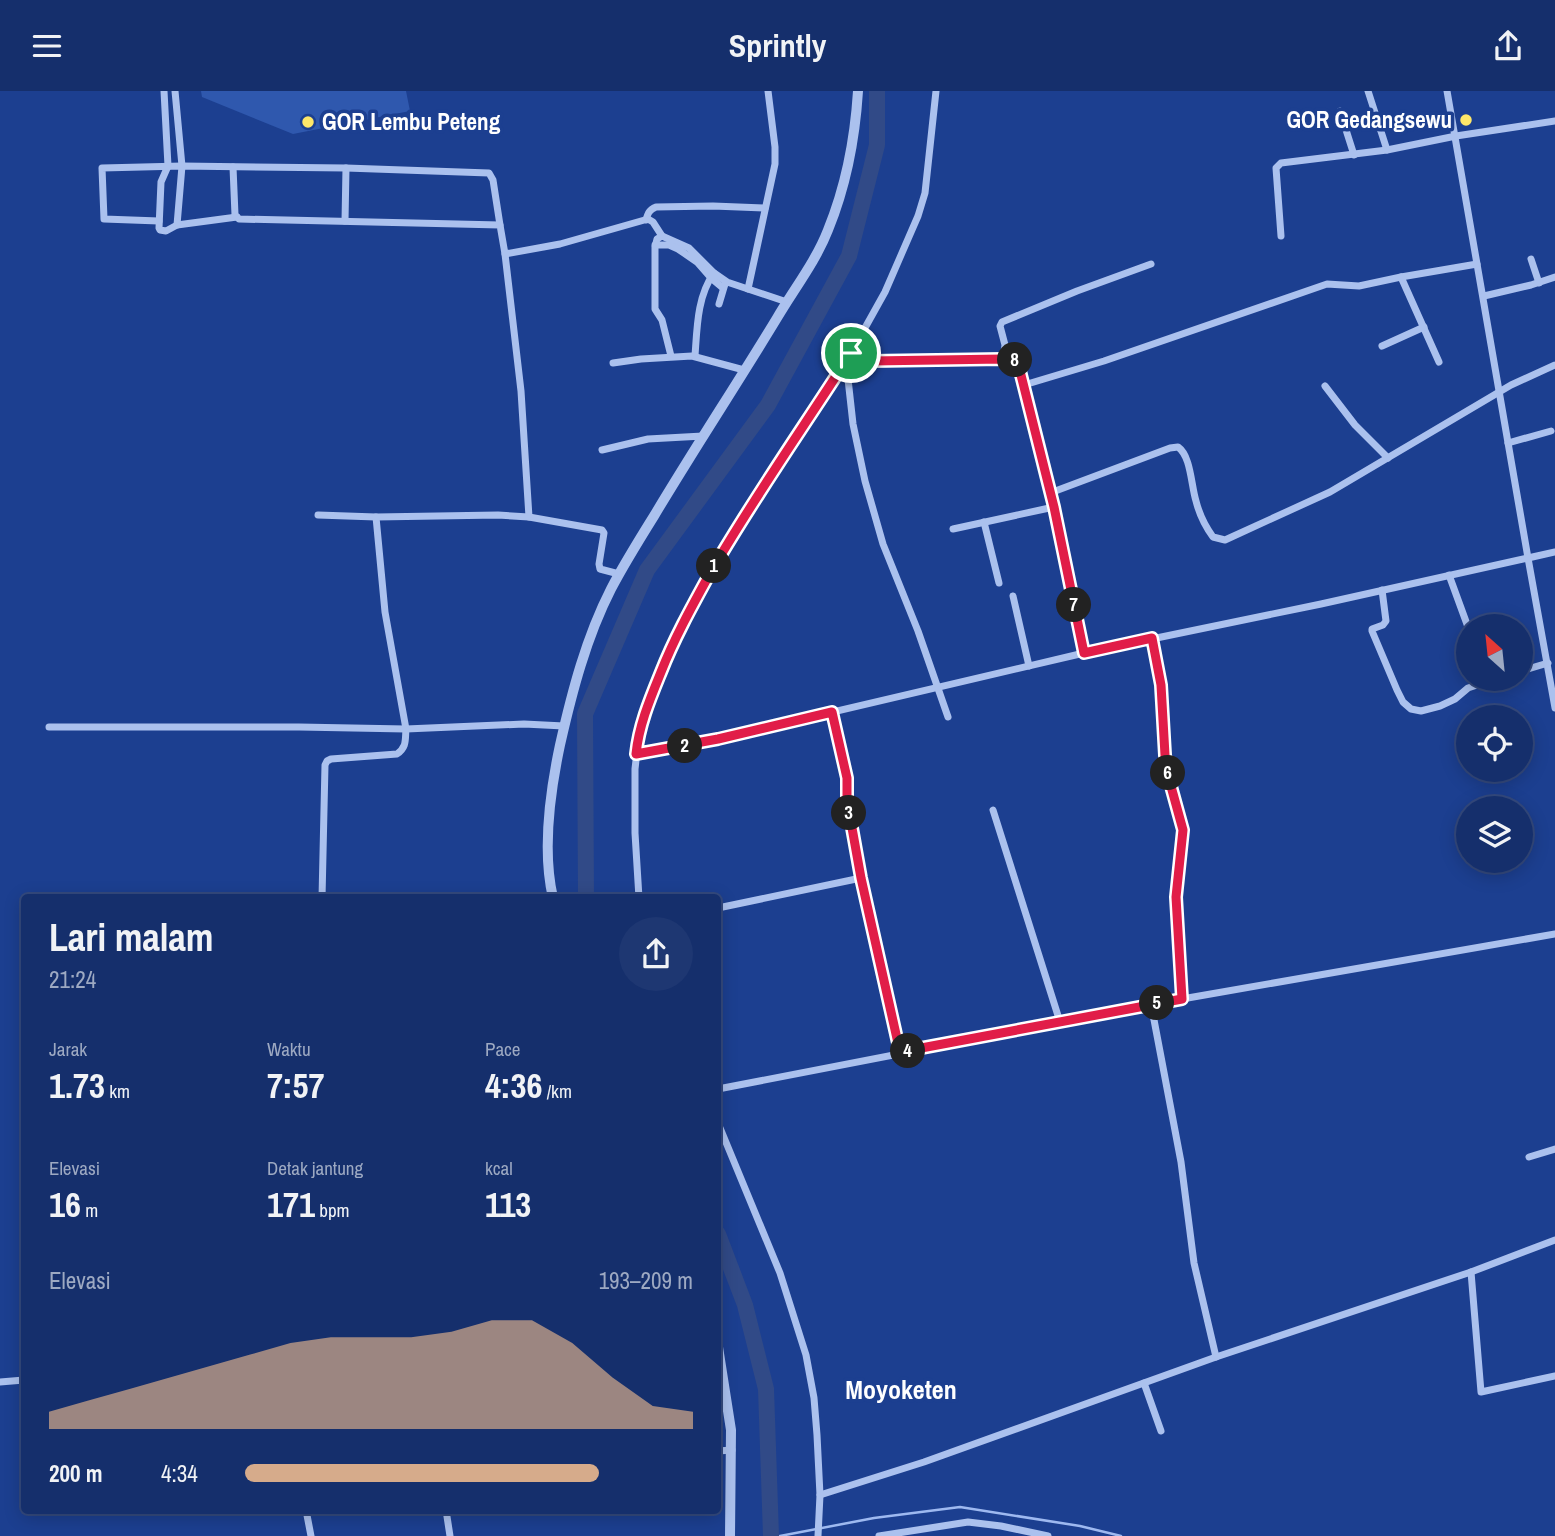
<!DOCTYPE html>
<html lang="id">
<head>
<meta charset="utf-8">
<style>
	:root { --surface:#152f6c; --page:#1e3772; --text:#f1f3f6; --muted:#9da9c2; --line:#344a7f; --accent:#d6ab8b }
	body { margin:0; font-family:"Archivo Narrow",sans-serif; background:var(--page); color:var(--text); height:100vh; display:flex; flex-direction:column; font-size:26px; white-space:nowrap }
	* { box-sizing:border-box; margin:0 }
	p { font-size:23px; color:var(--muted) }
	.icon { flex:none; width:38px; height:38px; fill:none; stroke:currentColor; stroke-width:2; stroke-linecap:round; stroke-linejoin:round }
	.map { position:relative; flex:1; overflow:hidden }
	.details { position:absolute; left:21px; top:803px; width:700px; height:620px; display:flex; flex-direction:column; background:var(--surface); border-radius:7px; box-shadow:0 4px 18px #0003,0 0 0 2px var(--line) }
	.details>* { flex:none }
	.needle { width:46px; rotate:333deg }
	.buttons { position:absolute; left:1456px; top:523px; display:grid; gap:14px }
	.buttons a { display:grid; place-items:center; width:77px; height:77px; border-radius:50%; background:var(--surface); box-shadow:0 4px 18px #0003,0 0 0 2px var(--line); font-size:35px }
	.pin { position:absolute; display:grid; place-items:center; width:60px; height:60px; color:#fff; margin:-30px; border:4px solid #fff; border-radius:50%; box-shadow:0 2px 7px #0007 }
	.km { position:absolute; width:35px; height:35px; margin:-18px; border-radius:50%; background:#222; color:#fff; font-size:19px; line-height:35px; text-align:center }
	.round { display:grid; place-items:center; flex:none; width:74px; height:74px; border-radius:37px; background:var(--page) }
	.headline { display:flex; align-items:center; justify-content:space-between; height:119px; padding:0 28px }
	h1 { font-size:38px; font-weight:700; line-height:52px }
	.metrics { display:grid; grid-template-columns:repeat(3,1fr); gap:10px; height:119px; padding:7px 28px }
	.metrics div { display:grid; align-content:center }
	.metrics b { font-size:35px; font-weight:700 }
	.metrics small { font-size:19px; font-weight:400 }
	.metrics p { font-size:19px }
	.chart { height:196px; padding:14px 28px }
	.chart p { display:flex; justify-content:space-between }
	.chart svg { width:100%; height:126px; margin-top:7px; fill:var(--accent); opacity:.7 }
	ul { padding:0 28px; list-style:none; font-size:23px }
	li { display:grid; grid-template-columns:112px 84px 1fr; align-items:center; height:52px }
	li i { height:18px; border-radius:9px; background:var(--accent) }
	header { display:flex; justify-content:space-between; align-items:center; height:91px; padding:0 28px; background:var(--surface); font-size:32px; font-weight:700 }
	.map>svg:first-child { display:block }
	.green { fill:#2f58ae }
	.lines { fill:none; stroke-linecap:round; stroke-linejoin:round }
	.stream { stroke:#9eb9f0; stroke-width:2.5 }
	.river { stroke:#314a87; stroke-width:16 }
	.minor { stroke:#abc1ee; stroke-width:7 }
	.tertiary { stroke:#abc1ee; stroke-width:10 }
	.route-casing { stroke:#fff; stroke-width:14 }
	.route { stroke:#e11d48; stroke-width:9 }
	.poi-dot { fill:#fee769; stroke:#1c3f90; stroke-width:2.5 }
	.labels { text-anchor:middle; stroke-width:7; stroke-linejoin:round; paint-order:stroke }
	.poi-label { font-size:23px; font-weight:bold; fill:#fff; stroke:#1c3f90; text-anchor:end }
	.quarter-label { font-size:26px; font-weight:bold; fill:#fff; stroke:#1c3f90 }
</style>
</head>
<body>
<header><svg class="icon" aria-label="menu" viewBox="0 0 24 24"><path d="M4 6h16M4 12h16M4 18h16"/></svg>Sprintly<svg class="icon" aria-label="share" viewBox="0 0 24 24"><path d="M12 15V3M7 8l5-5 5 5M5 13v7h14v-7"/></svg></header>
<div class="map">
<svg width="1555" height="1445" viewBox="0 0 1555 1445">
	<rect width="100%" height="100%" fill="#1c3f90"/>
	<polygon class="green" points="201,0 406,0 410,20 293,43 202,6"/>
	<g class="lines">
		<polyline class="stream" points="780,1445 874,1427 960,1416 1080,1435 1121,1445"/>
		<g class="river">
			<polyline points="586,807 585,623 647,479 768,314 849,165 877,54 877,0"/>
			<polyline points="718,1143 745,1214 766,1298 771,1445"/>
		</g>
		<g class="minor">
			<polyline points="164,0 168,75 161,91 159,137 160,139 166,140 177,134 237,126"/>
			<polyline points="175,0 182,75 177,134"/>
			<polyline points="1368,0 1387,59"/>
			<polyline points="1447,0 1528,467 1555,461"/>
			<polyline points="1340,20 1354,64"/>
			<polyline points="233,76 235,124 239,128 500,134 505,163 560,153 648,128 653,131 662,145 689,157 714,182 727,191 787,211"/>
			<path d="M 646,129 C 648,122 649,119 656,116 L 713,115 L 765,117"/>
			<polyline points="159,130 104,128 102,77 182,75 346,77 489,82 493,89 500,134"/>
			<polyline points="345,130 346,77"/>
			<polyline points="662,145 657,148 655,156 655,218 662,229 671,265"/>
			<polyline points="1281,145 1276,77 1281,72 1387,59 1456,45 1555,30"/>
			<polyline points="655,154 669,154 678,158 697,171 711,187 723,197"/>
			<polyline points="505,163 521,300 529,426"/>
			<polyline points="1531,168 1539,192"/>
			<polyline points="1401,186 1439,271"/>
			<polyline points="748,198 775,73 775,56 768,0"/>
			<polyline points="1484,205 1531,194 1555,186"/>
			<polyline points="719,213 725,193"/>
			<polyline points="1382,255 1424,236"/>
			<polyline points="851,262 862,268 871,270 959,268 1015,269 1020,275 1050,402"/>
			<path d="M 695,265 C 697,238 697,205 714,182"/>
			<polyline points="1003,268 1005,254 1000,235 1002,231 1077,200 1151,173"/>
			<polyline points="846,270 853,333 865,390 883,453 918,540 948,626"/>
			<polyline points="613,272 641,268 692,265 744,279"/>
			<polyline points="1024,294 1104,270 1327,193 1359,195 1401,186 1477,173"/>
			<polyline points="1325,295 1355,334 1388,367"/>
			<polyline points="1508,352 1551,340"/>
			<polyline points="602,359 648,348 703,345"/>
			<polyline points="318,424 376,426 498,424 529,426 602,439 604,442 599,473 600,478 619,483"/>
			<polyline points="984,431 999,492"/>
			<polyline points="953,438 1054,416"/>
			<polyline points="1449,484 1468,536"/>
			<polyline points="1382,499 1386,530 1383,534 1372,538 1372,540 1397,599 1403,611 1411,618 1421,620 1440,615 1455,608 1468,597 1495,588"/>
			<polyline points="1013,505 1029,575"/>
			<polyline points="1152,547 1161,594 1165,664 1169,688 1183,739 1176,806 1182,908"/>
			<path d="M 1084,562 L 1050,402 L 1170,357 L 1178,356 C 1191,365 1191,394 1196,410 C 1199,422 1205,435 1213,446 L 1225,449 L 1330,401 L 1511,294 L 1555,274"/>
			<polyline points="1521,580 1548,572"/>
			<polyline points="832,622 847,687 847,709 861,787 900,961"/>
			<polyline points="49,636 299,636 406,638 524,633 564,635"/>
			<polyline points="637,663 718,648 1084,562 1321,513 1528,467 1555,617"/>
			<polyline points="993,719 1060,931"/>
			<path d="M 322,807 L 325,674 L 327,670 L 331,668 L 397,663 C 407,656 405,649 406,638 L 385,521 L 376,426"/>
			<polyline points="639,807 635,742 635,678 639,643 645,621 677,544 726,455 789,354 851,262 885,201 918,125 925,102 936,0"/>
			<polyline points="718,817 861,787"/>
			<polyline points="1151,913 1181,1071 1194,1172 1216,1266"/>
			<polyline points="718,998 1182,908 1555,843"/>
			<polyline points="718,1032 780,1182 806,1264 814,1307 817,1344 820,1404 818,1445"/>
			<polyline points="1529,1066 1555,1058"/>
			<polyline points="1471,1181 1481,1301 1555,1285"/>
			<polyline points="0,1291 24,1289"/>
			<polyline points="1144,1292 1161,1340"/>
			<polyline points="718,1360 732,1359"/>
			<polyline points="820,1404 924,1371 1216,1266 1471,1181 1555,1149"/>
			<polyline points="306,1419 311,1445"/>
			<polyline points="446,1419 450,1445"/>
			<polyline points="879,1445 968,1431 1001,1435 1048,1445"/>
		</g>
		<g class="tertiary">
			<path d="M 553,807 C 542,760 550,701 560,654 C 572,601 586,547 611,498 C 624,473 639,449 654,425 C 694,358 737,293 777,227 C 794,198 816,170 828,139 C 846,95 855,48 858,0"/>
			<polyline points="718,1256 731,1339 730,1445"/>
		</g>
	</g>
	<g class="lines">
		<defs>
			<path id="route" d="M 851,262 L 862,268 L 871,270 L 1003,268 L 1015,269 L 1018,272 L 1054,416 L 1084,562 L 1152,547 L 1161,594 L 1165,664 L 1169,688 L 1183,739 L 1176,806 L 1182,908 L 900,961 L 861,787 L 847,709 L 847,687 L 832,621 L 718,648 L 636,663 C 639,634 650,608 661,581 C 674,548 691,517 708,486 C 752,409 803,337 851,262 Z"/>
		</defs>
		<use href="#route" class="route-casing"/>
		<use href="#route" class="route"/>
	</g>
	<g class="poi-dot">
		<circle cx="1466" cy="29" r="7"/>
		<circle cx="308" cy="31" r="7"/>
	</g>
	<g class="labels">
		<g class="poi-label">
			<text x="1452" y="37">GOR Gedangsewu</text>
			<text x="322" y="39" text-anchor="start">GOR Lembu Peteng</text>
		</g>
		<g class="quarter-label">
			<text x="901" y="1308">Moyoketen</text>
		</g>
	</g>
</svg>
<div class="buttons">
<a><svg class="needle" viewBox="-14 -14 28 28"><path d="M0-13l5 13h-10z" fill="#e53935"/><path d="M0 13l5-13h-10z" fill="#9da9c2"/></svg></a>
<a><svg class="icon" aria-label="locate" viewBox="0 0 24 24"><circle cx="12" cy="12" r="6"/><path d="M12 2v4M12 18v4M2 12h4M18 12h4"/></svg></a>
<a><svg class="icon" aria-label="layers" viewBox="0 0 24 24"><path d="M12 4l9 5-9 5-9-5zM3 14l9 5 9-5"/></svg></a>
</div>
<div class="pin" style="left:851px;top:262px;background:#1e9e55"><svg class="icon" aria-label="arrive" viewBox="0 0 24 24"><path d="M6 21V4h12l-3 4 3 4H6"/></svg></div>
<b class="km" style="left:714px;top:475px">1</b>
<b class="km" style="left:685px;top:655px">2</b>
<b class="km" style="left:849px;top:722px">3</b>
<b class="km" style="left:908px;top:960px">4</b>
<b class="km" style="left:1157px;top:912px">5</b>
<b class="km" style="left:1168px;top:682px">6</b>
<b class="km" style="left:1074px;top:514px">7</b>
<b class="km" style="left:1015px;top:269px">8</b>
<section class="details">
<div class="headline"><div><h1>Lari malam</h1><p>21:24</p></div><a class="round"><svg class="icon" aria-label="share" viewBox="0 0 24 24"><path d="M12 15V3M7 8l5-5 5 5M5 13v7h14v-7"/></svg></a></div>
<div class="metrics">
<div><p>Jarak</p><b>1.73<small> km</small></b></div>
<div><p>Waktu</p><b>7:57</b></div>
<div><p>Pace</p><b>4:36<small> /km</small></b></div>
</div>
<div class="metrics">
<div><p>Elevasi</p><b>16<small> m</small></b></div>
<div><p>Detak jantung</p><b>171<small> bpm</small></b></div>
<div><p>kcal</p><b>113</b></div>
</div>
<div class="chart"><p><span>Elevasi</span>193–209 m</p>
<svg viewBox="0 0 160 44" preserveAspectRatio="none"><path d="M0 44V38L10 34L20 30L30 26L40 22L50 18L60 14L70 12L80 12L90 12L100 10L110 6L120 6L130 14L140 26L150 36L160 38V44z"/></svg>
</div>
<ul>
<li><b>200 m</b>4:34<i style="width:79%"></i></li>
</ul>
</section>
</div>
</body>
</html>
